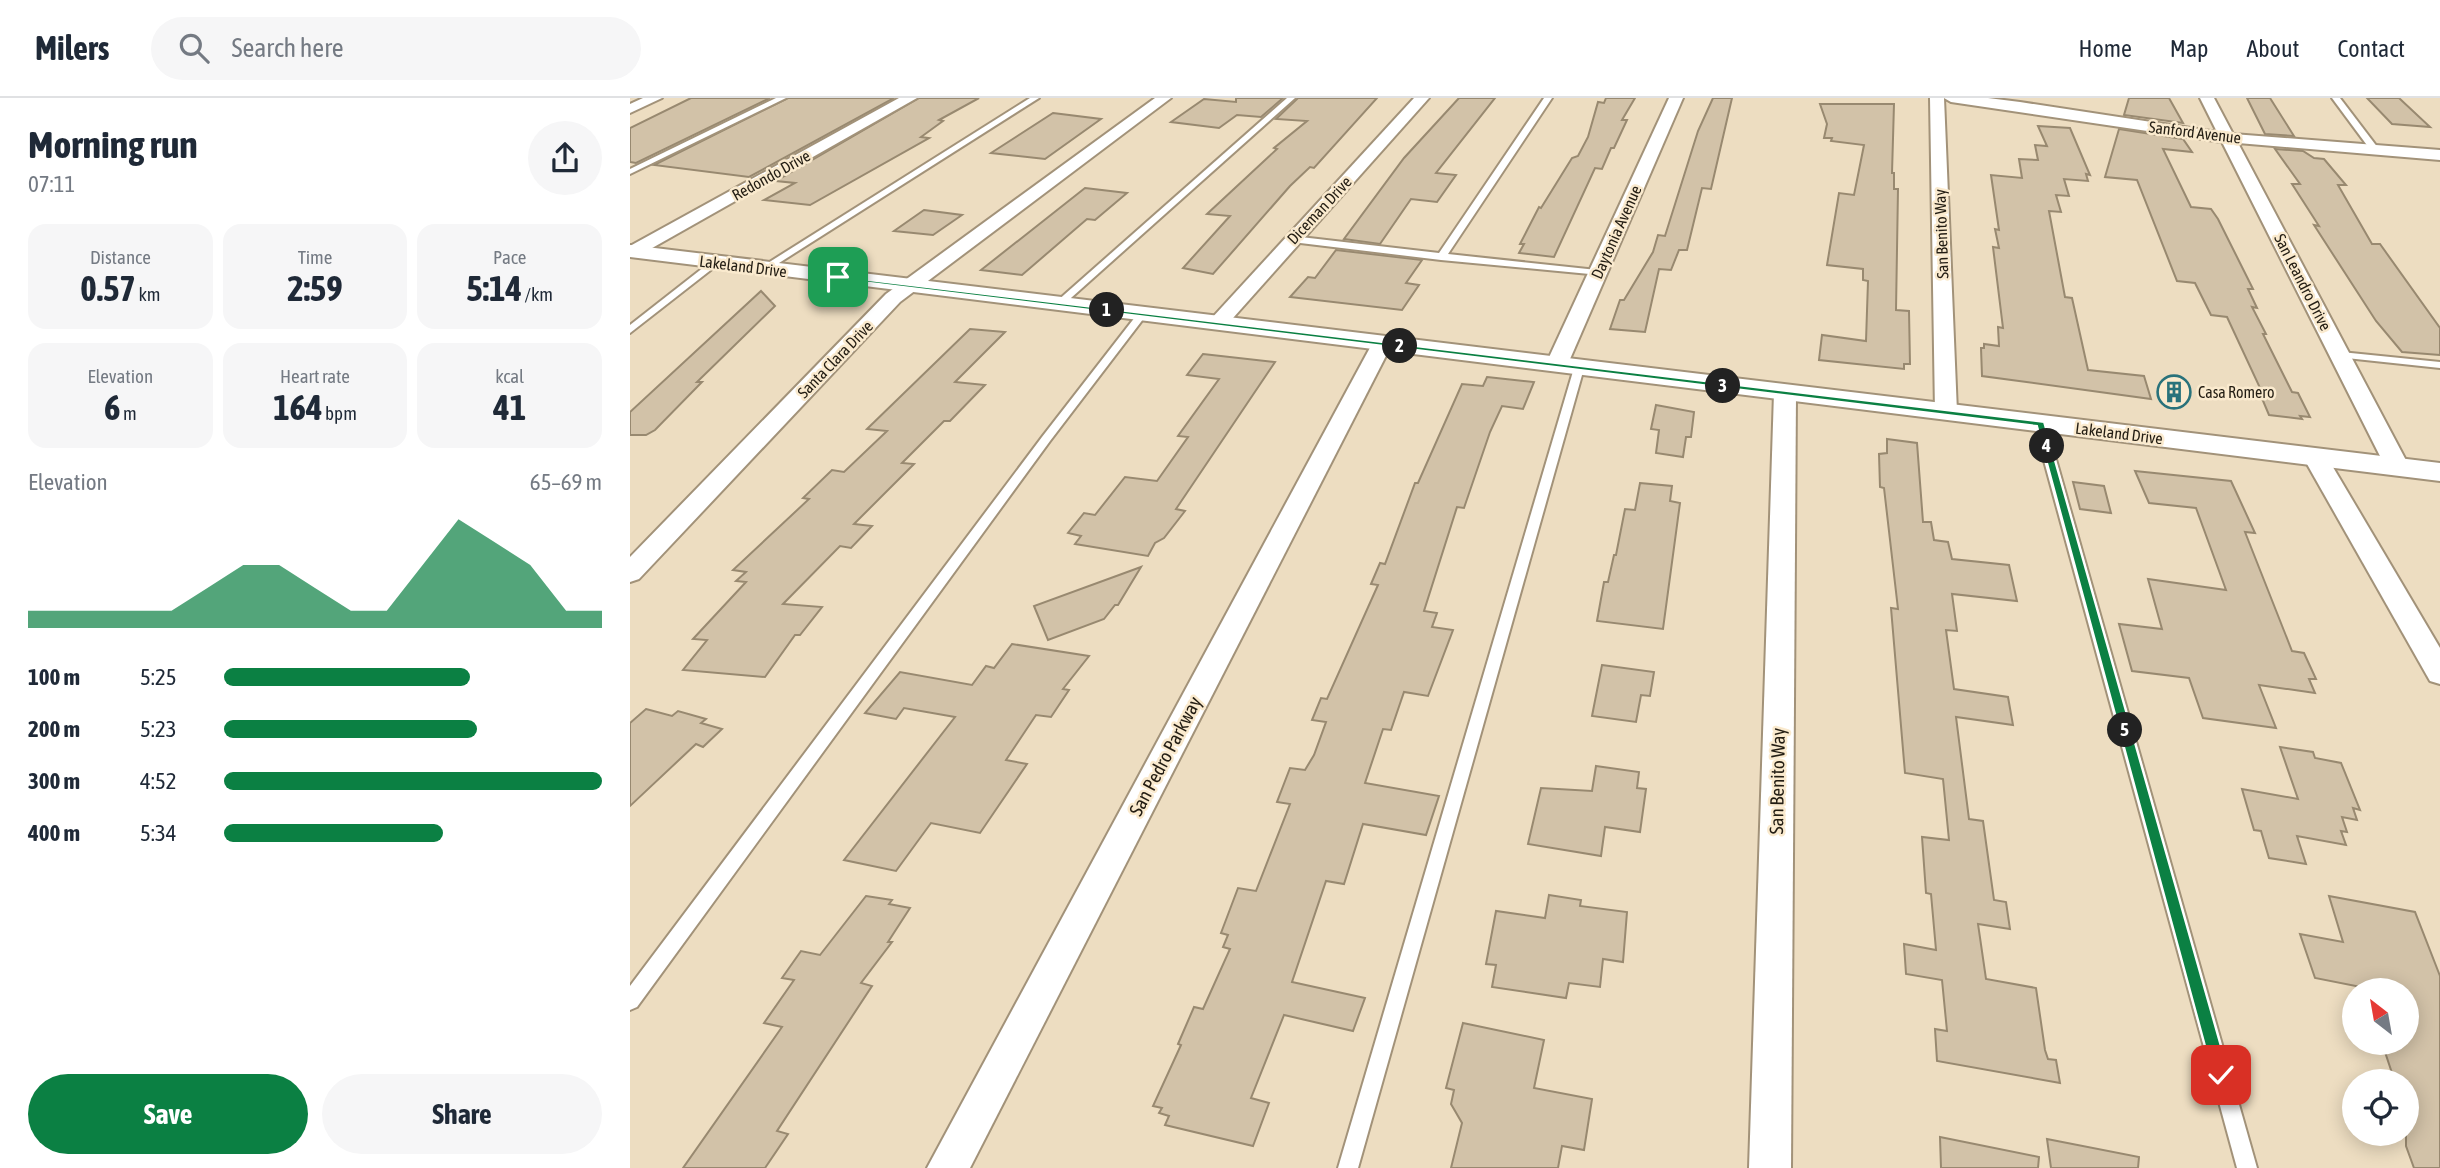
<!DOCTYPE html>
<html lang="en">
<head>
<meta charset="utf-8">
<style>
	:root { --surface:#fff; --page:#f6f6f7; --text:#1f2937; --muted:#747a83; --line:#e0e1e3; --accent:#0b8043 }
	body { margin:0; font-family:"Asap Condensed",sans-serif; background:var(--page); color:var(--text); height:100vh; display:flex; flex-direction:column; font-size:26px; white-space:nowrap }
	* { box-sizing:border-box; margin:0 }
	p { font-size:23px; color:var(--muted) }
	.icon { flex:none; width:38px; height:38px; fill:none; stroke:currentColor; stroke-width:2; stroke-linecap:round; stroke-linejoin:round }
	.map { position:relative; flex:1; overflow:hidden }
	.drawer { display:flex; flex-direction:column; background:var(--surface); width:630px }
	.drawer>* { flex:none }
	.needle { width:46px; rotate:329deg }
	.tools { position:absolute; left:1712px; top:880px; display:grid; gap:14px }
	.tools a { display:grid; place-items:center; width:77px; height:77px; border-radius:50%; background:var(--surface); box-shadow:0 4px 18px #0003; font-size:35px }
	.pin { position:absolute; display:grid; place-items:center; width:60px; height:60px; color:#fff; margin:-30px; border-radius:14px; box-shadow:0 4px 10px #0006 }
	.km { position:absolute; width:35px; height:35px; margin:-18px; border-radius:50%; background:#222; color:#fff; font-size:19px; line-height:35px; text-align:center }
	.round { display:grid; place-items:center; flex:none; width:74px; height:74px; border-radius:37px; background:var(--page) }
	.overview { display:flex; align-items:center; justify-content:space-between; height:119px; padding:0 28px }
	h1 { font-size:38px; font-weight:700; line-height:52px }
	.stats { display:grid; grid-template-columns:repeat(3,1fr); gap:10px; height:119px; padding:7px 28px }
	.stats div { display:grid; align-content:center; border-radius:18px; background:var(--page); text-align:center }
	.stats b { font-size:35px; font-weight:700 }
	.stats small { font-size:19px; font-weight:400 }
	.stats p { font-size:19px }
	.chart { height:196px; padding:14px 28px }
	.chart p { display:flex; justify-content:space-between }
	.chart svg { width:100%; height:126px; margin-top:7px; fill:var(--accent); opacity:.7 }
	.primary-button { display:flex; gap:14px; margin-top:auto; padding:14px 28px }
	.primary-button a { flex:1; height:80px; border-radius:42px; background:var(--accent); color:#fff; font-size:28px; font-weight:700; line-height:80px; text-align:center }
	.primary-button a+a { background:var(--page); color:var(--text) }
	ul { padding:0 28px; list-style:none; font-size:23px }
	li { display:grid; grid-template-columns:112px 84px 1fr; align-items:center; height:52px }
	li i { height:18px; border-radius:9px; background:var(--accent) }
	header { display:flex; align-items:center; gap:42px; box-sizing:border-box; height:98px; padding:0 35px; background:var(--surface); border-bottom:2px solid var(--line) }
	header strong { font-size:33px }
	nav { display:flex; gap:38px; margin-inline-start:auto; font-size:24px }
	.search { width:490px; height:63px; background:var(--page); display:flex; align-items:center; gap:18px; box-sizing:border-box; padding:0 24px; border-radius:38px; color:var(--muted); font-size:26px }
	main { display:flex; flex:1; min-height:0 }
	.map>svg:first-child { display:block }
	.building { fill:#d2c2a8; stroke:#988970; stroke-width:2 }
	.lines { fill:none; stroke-linecap:round; stroke-linejoin:round }
	.service-casing { stroke:#a29279; stroke-width:4 }
	.minor-casing { stroke:#a29279; stroke-width:4 }
	.tertiary-casing { stroke:#a29279; stroke-width:4 }
	.service { fill:#fff; fill-rule:evenodd }
	.minor { fill:#fff; fill-rule:evenodd }
	.tertiary { fill:#fff; fill-rule:evenodd }
	.route { fill:#0b8043; stroke:#fff; stroke-width:2 }
	.labels { text-anchor:middle; stroke-width:5; stroke-linejoin:round; paint-order:stroke }
	.far-street-label { font-size:16px; fill:#231d13; stroke:#faeace }
	.far-poi-label { font-size:16px; fill:#231d13; stroke:#faeace; text-anchor:start }
	.street-label { font-size:19px; fill:#231d13; stroke:#faeace }
</style>
</head>
<body>
<header>
<strong>Milers</strong>
<div class="search"><svg class="icon" aria-label="search" viewBox="0 0 24 24"><circle cx="10" cy="10" r="6"/><path d="M15 15l6 6"/></svg>Search here</div>
<nav><a>Home</a><a>Map</a><a>About</a><a>Contact</a></nav>
</header>
<main>
<section class="drawer">
<div class="overview"><div><h1>Morning run</h1><p>07:11</p></div><a class="round"><svg class="icon" aria-label="share" viewBox="0 0 24 24"><path d="M12 15V3M7 8l5-5 5 5M5 13v7h14v-7"/></svg></a></div>
<div class="stats">
<div><p>Distance</p><b>0.57<small> km</small></b></div>
<div><p>Time</p><b>2:59</b></div>
<div><p>Pace</p><b>5:14<small> /km</small></b></div>
</div>
<div class="stats">
<div><p>Elevation</p><b>6<small> m</small></b></div>
<div><p>Heart rate</p><b>164<small> bpm</small></b></div>
<div><p>kcal</p><b>41</b></div>
</div>
<div class="chart"><p><span>Elevation</span>65–69 m</p>
<svg viewBox="0 0 160 44" preserveAspectRatio="none"><path d="M0 44V38L10 38L20 38L30 38L40 38L50 30L60 22L70 22L80 30L90 38L100 38L110 22L120 6L130 14L140 22L150 38L160 38V44z"/></svg>
</div>
<ul>
<li><b>100 m</b>5:25<i style="width:65%"></i></li>
<li><b>200 m</b>5:23<i style="width:67%"></i></li>
<li><b>300 m</b>4:52<i style="width:100%"></i></li>
<li><b>400 m</b>5:34<i style="width:58%"></i></li>
</ul>
<div class="primary-button"><a>Save</a><a>Share</a></div>
</section>
<div class="map">
<svg width="1810" height="1070" viewBox="0 0 1810 1070">
	<rect width="100%" height="100%" fill="#edddc1"/>
	<g class="building">
		<polygon points="61,0 140,0 6,65 0,64 0,30"/>
		<polygon points="158,0 264,0 119,79 24,67"/>
		<polygon points="289,0 349,0 309,22 313,23 291,39 299,40 180,107 134,102 165,85 146,83"/>
		<polygon points="606,0 653,0 631,19 607,17 589,30 541,24 574,1 606,4"/>
		<polygon points="668,0 747,0 684,70 680,69 660,88 583,176 553,170 600,118 577,116 647,51 644,50 677,23 646,21"/>
		<polygon points="829,0 865,0 806,75 826,77 807,104 781,101 750,146 714,141 774,60"/>
		<polygon points="976,0 1005,0 992,22 997,22 984,50 981,50 972,71 965,70 924,159 889,155 894,146 890,146 909,109 911,110 942,60 948,58 958,39 968,4 974,5"/>
		<polygon points="1083,0 1102,0 1081,91 1072,90 1057,152 1049,152 1041,172 1029,171 1015,234 980,231 990,202 994,202 1023,154 1028,137 1035,138 1068,33"/>
		<polygon points="1499,0 1539,0 1553,25 1494,17"/>
		<polygon points="1617,0 1640,0 1664,38 1635,36"/>
		<polygon points="1737,0 1769,0 1800,29 1762,26"/>
		<polygon points="1190,6 1264,6 1262,75 1264,75 1264,91 1268,91 1266,212 1279,213 1280,266 1274,266 1274,271 1189,262 1192,237 1236,243 1238,183 1233,182 1233,171 1197,167 1209,95 1224,97 1234,47 1201,43 1202,40 1194,40 1197,26"/>
		<polygon points="423,15 471,21 415,61 361,55"/>
		<polygon points="1408,28 1440,30 1460,77 1456,76 1458,83 1434,81 1439,98 1426,97 1431,114 1419,113 1435,199 1442,200 1458,272 1514,278 1521,301 1352,278 1351,250 1354,250 1354,246 1369,248 1368,229 1373,230 1363,149 1369,150 1365,131 1369,132 1361,77 1392,80 1389,61 1408,62 1405,47 1417,48"/>
		<polygon points="1489,31 1553,41 1562,54 1533,51 1561,109 1581,111 1588,121 1623,191 1618,191 1627,210 1622,209 1636,236 1633,236 1662,294 1668,295 1680,319 1670,318 1672,321 1639,317 1628,291 1631,292 1597,219 1581,217 1565,185 1547,183 1507,82 1475,79"/>
		<polygon points="1645,51 1673,53 1684,60 1694,61 1716,87 1708,87 1742,146 1750,146 1810,230 1810,257 1772,254 1746,223 1684,127 1689,128 1662,86 1670,86"/>
		<polygon points="455,90 497,95 465,122 457,121 392,177 351,172"/>
		<polygon points="294,112 332,117 303,137 264,133"/>
		<polygon points="706,152 792,162 776,185 789,187 772,212 660,199 678,179 685,180"/>
		<polygon points="131,193 145,208 67,284 72,284 25,332 16,337 0,337 0,314"/>
		<polygon points="340,231 375,234 325,284 355,287 320,323 314,323 272,365 284,366 224,426 242,428 221,450 210,448 153,506 192,509 170,537 165,537 135,579 53,572 77,542 63,541 116,484 106,483 116,474 103,472 179,401 173,400 202,372 214,374 257,333 237,331"/>
		<polygon points="573,256 645,264 546,411 555,413 534,440 525,445 518,458 445,446 451,438 438,435 454,415 465,417 495,379 527,383 558,339 548,338 589,281 557,277"/>
		<polygon points="857,279 904,284 893,311 872,308 860,334 834,410 827,409 794,513 807,515 802,529 823,532 798,598 774,594 761,632 753,631 735,685 809,698 796,737 733,726 714,786 696,783 662,884 735,900 723,933 654,917 621,1000 639,1005 623,1048 535,1027 539,1018 529,1015 532,1010 523,1008 551,947 548,946 564,909 573,911 600,851 593,849 598,837 591,835 608,790 626,793 660,706 647,704 660,670 675,672 684,657 696,624 682,622 691,600 697,601 748,487 741,486 750,465 755,466 785,385 788,385 832,286 853,288"/>
		<polygon points="1026,307 1064,314 1061,339 1056,339 1053,359 1026,355 1029,332 1021,331"/>
		<polygon points="1257,341 1287,345 1293,424 1301,424 1304,442 1318,444 1322,461 1379,467 1387,503 1322,496 1327,533 1316,532 1324,591 1378,599 1383,627 1326,619 1339,721 1353,723 1364,802 1376,804 1380,831 1348,826 1356,881 1406,890 1415,952 1418,961 1426,962 1430,985 1307,963 1305,931 1317,933 1312,882 1276,876 1274,846 1306,852 1301,796 1296,795 1292,739 1319,742 1313,681 1275,675 1261,510 1268,511 1254,390 1250,389 1249,356 1257,355"/>
		<polygon points="1505,373 1601,383 1625,435 1615,434 1662,553 1674,555 1686,581 1679,581 1685,595 1629,587 1646,630 1573,620 1559,580 1502,573 1489,526 1532,531 1518,481 1596,492 1566,410 1519,405"/>
		<polygon points="1443,384 1474,388 1481,415 1450,411"/>
		<polygon points="1010,385 1042,388 1040,403 1050,405 1033,531 967,523 974,484 978,484 984,457 986,457 995,411 1005,412"/>
		<polygon points="511,469 488,507 485,507 474,521 418,542 404,508"/>
		<polygon points="382,546 459,558 433,591 439,592 421,619 406,617 376,662 397,666 350,735 301,725 266,773 214,762 325,619 274,610 266,621 235,615 270,574 342,587 356,568 364,570"/>
		<polygon points="972,567 1024,574 1020,598 1011,597 1006,624 962,618"/>
		<polygon points="16,611 42,618 48,613 76,621 71,625 92,631 73,649 66,646 0,708 0,625"/>
		<polygon points="1650,649 1683,654 1685,660 1711,665 1730,712 1723,710 1727,722 1712,719 1717,734 1711,733 1716,747 1667,738 1676,766 1639,760 1631,733 1624,732 1612,691 1668,701"/>
		<polygon points="966,668 1009,674 1007,690 1016,691 1010,734 975,729 971,758 898,746 911,690 962,693"/>
		<polygon points="919,797 951,802 950,808 997,814 993,864 973,861 970,889 939,885 936,900 862,889 866,867 856,866 866,813 915,820"/>
		<polygon points="236,798 262,802 259,806 280,810 258,844 262,844 231,885 242,888 147,1033 158,1036 135,1070 53,1070 152,929 134,925 164,882 152,880 171,853 190,857"/>
		<polygon points="1699,798 1785,814 1810,878 1810,1070 1784,1070 1776,1048 1776,984 1765,984 1752,945 1776,945 1776,892 1746,892 1685,880 1670,836 1713,844"/>
		<polygon points="833,925 914,942 904,990 962,1001 954,1052 932,1048 928,1070 821,1070 832,1025 821,1006 824,992 816,990"/>
		<polygon points="1310,1039 1409,1059 1408,1070 1311,1070"/>
		<polygon points="1417,1041 1509,1059 1508,1070 1421,1070"/>
	</g>
	<g class="lines">
		<defs>
			<g id="service">
				<polygon points="146,0 156,0 0,76 0,71"/>
				<polygon points="400,0 409,0 138,172 130,170"/>
				<polygon points="657,0 665,0 432,208 426,208 426,204"/>
				<polygon points="914,0 922,0 818,156 967,172 972,175 970,177 811,162 662,144 658,141 662,138 809,155"/>
				<polygon points="1702,0 1710,0 1748,50 1748,54 1742,54"/>
				<polygon points="83,162 91,164 0,235 0,227"/>
				<polygon points="509,214 517,216 420,343 7,909 0,912 0,888 412,339"/>
				<polygon points="1711,254 1810,264 1810,270 1707,259 1706,257"/>
				<polygon points="949,267 954,270 728,1070 708,1070 944,270"/>
				<polygon points="1410,323 1416,326 1627,1070 1607,1070 1404,326"/>
			</g>
			<g id="minor">
				<polygon points="13,0 32,0 0,15 0,6"/>
				<polygon points="269,0 287,0 8,158 0,159 0,148"/>
				<polygon points="525,0 541,0 270,204 9,481 0,484 0,459 256,196"/>
				<polygon points="784,0 799,0 595,229 581,229 578,225 581,221"/>
				<polygon points="1039,0 1053,0 937,268 933,272 919,272 915,268"/>
				<polygon points="1300,0 1358,0 1390,4 1587,34 1570,0 1584,0 1603,36 1810,52 1810,62 1608,45 1779,368 1775,373 1767,375 1759,373 1755,368 1592,44 1321,4 1314,0 1327,314 1324,319 1308,319 1305,314"/>
				<polygon points="752,240 759,242 762,246 340,1070 297,1070 742,246 745,242"/>
				<polygon points="1155,288 1163,290 1166,295 1161,1070 1119,1070 1144,295 1147,290"/>
				<polygon points="1685,352 1693,354 1697,359 1810,550 1810,586 1800,583 1673,359 1677,354"/>
			</g>
			<polygon id="tertiary" points="0,147 1810,365 1810,383 0,159"/>
		</defs>
		<use href="#service" class="service-casing"/>
		<use href="#minor" class="minor-casing"/>
		<use href="#tertiary" class="tertiary-casing"/>
		<use href="#service" class="service"/>
		<use href="#minor" class="minor"/>
		<use href="#tertiary" class="tertiary"/>
	</g>
	<polygon class="route" points="205,178 1414,324 1599,977 1597,983 1591,985 1585,983 1583,977 1407,328 208,181"/>
	<defs>
		<symbol id="building-ring" viewBox="-11 -11 22 22"><circle r="9.5" fill="#faeace" stroke="#29727b" stroke-width="1.5"/><path d="M-4-6H4V6H1V3H-1V6H-4ZM-2.5-4.3h1.7v1.8h-1.7ZM.8-4.3h1.7v1.8H.8ZM-2.5-1h1.7V.8h-1.7ZM.8-1h1.7V.8H.8Z" fill="#29727b"/></symbol>
	</defs>
	<g fill-rule="evenodd">
		<use href="#building-ring" x="1525" y="275" width="38" height="38"/>
	</g>
	<g class="labels">
		<g class="far-street-label">
			<text transform="translate(1565 34) rotate(7)" y="6">Sanford Avenue</text>
			<text transform="translate(141 77) rotate(-29)" y="6">Redondo Drive</text>
			<text transform="translate(689 112) rotate(-47)" y="6">Diceman Drive</text>
			<text transform="translate(986 134) rotate(-66)" y="6">Daytonia Avenue</text>
			<text transform="translate(1311 136) rotate(-92)" y="6">San Benito Way</text>
			<text transform="translate(113 168) rotate(7)" y="6">Lakeland Drive</text>
			<text transform="translate(1673 184) rotate(63)" y="6">San Leandro Drive</text>
			<text transform="translate(205 261) rotate(-46)" y="6">Santa Clara Drive</text>
			<text transform="translate(1489 335) rotate(7)" y="6">Lakeland Drive</text>
		</g>
		<g class="far-poi-label">
			<text x="1568" y="300">Casa Romero</text>
		</g>
		<g class="street-label">
			<text transform="translate(535 658) rotate(-62)" y="7">San Pedro Parkway</text>
			<text transform="translate(1147 683) rotate(-89)" y="7">San Benito Way</text>
		</g>
	</g>
</svg>
<div class="tools">
<a><svg class="needle" viewBox="-14 -14 28 28"><path d="M0-13l5 13h-10z" fill="#e53935"/><path d="M0 13l5-13h-10z" fill="#747a83"/></svg></a>
<a><svg class="icon" aria-label="locate" viewBox="0 0 24 24"><circle cx="12" cy="12" r="6"/><path d="M12 2v4M12 18v4M2 12h4M18 12h4"/></svg></a>
</div>
<div class="pin" style="left:208px;top:179px;background:#1e9e55"><svg class="icon" aria-label="arrive" viewBox="0 0 24 24"><path d="M6 21V4h12l-3 4 3 4H6"/></svg></div>
<div class="pin" style="left:1591px;top:977px;background:#d93025"><svg class="icon" aria-label="check" viewBox="0 0 24 24"><path d="M5 12l5 5 9-10"/></svg></div>
<b class="km" style="left:477px;top:212px">1</b>
<b class="km" style="left:770px;top:248px">2</b>
<b class="km" style="left:1093px;top:288px">3</b>
<b class="km" style="left:1417px;top:348px">4</b>
<b class="km" style="left:1495px;top:632px">5</b>
</div>
</main>
</body>
</html>
